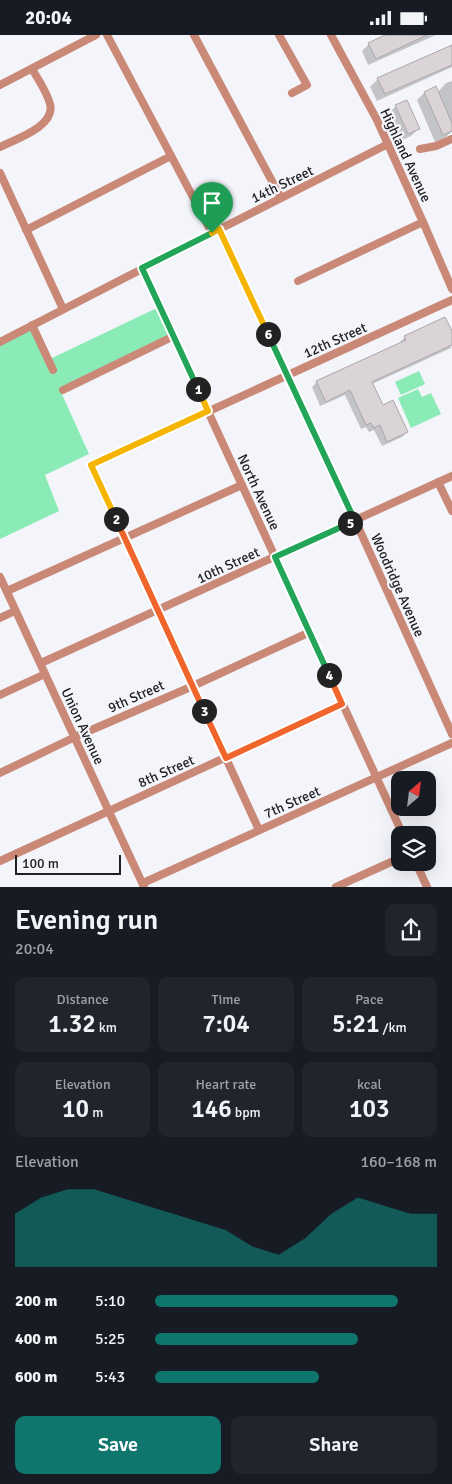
<!DOCTYPE html>
<html lang="en">
<head>
<meta charset="utf-8">
<style>
	:root { --surface:#171b24; --page:#20242c; --text:#f1f3f6; --muted:#9ea1a6; --accent:#0f766e }
	body { margin:0; font-family:Signika,sans-serif; background:var(--page); color:var(--text); height:100vh; display:flex; flex-direction:column; font-size:19px; white-space:nowrap }
	* { box-sizing:border-box; margin:0 }
	p { font-size:16px; color:var(--muted) }
	.icon { flex:none; width:28px; height:28px; fill:none; stroke:currentColor; stroke-width:2; stroke-linecap:round; stroke-linejoin:round }
	.map { position:relative; height:852px; overflow:hidden }
	.panel { display:flex; flex-direction:column; background:var(--surface); flex:1 }
	.panel>* { flex:none }
	.needle { width:32px; rotate:28deg }
	.fabs { position:absolute; left:391px; top:736px; display:grid; gap:10px }
	.fabs a { display:grid; place-items:center; width:45px; height:45px; border-radius:10px; background:var(--surface); box-shadow:0 5px 20px #0002; font-size:25px }
	.scale { position:absolute; left:15px; bottom:12px; width:106px; box-sizing:border-box; padding-left:5px; border:2px solid #212224; border-top:0; font-size:14px; line-height:18px; white-space:nowrap; color:#212224; -webkit-text-stroke:4px #f3f5fb; paint-order:stroke }
	.pin { position:absolute; display:grid; place-items:center; width:42px; height:42px; color:#fff; margin:-51px -21px; border-radius:50% 50% 50% 0; rotate:-45deg; box-shadow:0 0 5px #0007 }
	.pin .icon { rotate:45deg }
	.km { position:absolute; width:25px; height:25px; margin:-12px; border-radius:50%; background:#222; color:#fff; font-size:14px; line-height:25px; text-align:center }
	.round { display:grid; place-items:center; flex:none; width:52px; height:52px; border-radius:10px; background:var(--page) }
	.head { display:flex; align-items:center; justify-content:space-between; height:85px; padding:0 15px }
	h1 { font-size:28px; font-weight:600; line-height:38px }
	.metrics { display:grid; grid-template-columns:repeat(3,1fr); gap:8px; height:85px; padding:5px 15px }
	.metrics div { display:grid; align-content:center; border-radius:10px; background:var(--page); text-align:center }
	.metrics b { font-size:25px; font-weight:600 }
	.metrics small { font-size:14px; font-weight:400 }
	.metrics p { font-size:14px }
	.chart { height:140px; padding:10px 15px }
	.chart p { display:flex; justify-content:space-between }
	.chart svg { width:100%; height:90px; margin-top:5px; fill:var(--accent); opacity:.7 }
	.cta { display:flex; gap:10px; margin-top:auto; padding:10px 15px }
	.cta a { flex:1; height:58px; border-radius:10px; background:var(--accent); color:#fff; font-size:20px; font-weight:600; line-height:58px; text-align:center }
	.cta a+a { background:var(--page); color:var(--text) }
	ul { padding:0 15px; list-style:none; font-size:16px }
	li { display:grid; grid-template-columns:80px 60px 1fr; align-items:center; height:38px }
	li i { height:12px; border-radius:6px; background:var(--accent) }
	.status { display:flex; justify-content:space-between; align-items:center; height:35px; padding:0 25px; background:var(--surface); direction:ltr }
	.status svg { height:14px; fill:currentColor }
	.map>svg:first-child { display:block }
	.green { fill:#8aebb6 }
	.shadow { fill:#0003 }
	.building { fill:#dad4d7; stroke:#aca6aa }
	.lines { fill:none; stroke-linecap:round; stroke-linejoin:round }
	.minor { stroke:#ca8977; stroke-width:8 }
	.split-1-casing { stroke:#fff; stroke-width:10 }
	.split-2-casing { stroke:#fff; stroke-width:10 }
	.split-3-casing { stroke:#fff; stroke-width:10 }
	.split-4-casing { stroke:#fff; stroke-width:10 }
	.split-5-casing { stroke:#fff; stroke-width:10 }
	.split-6-casing { stroke:#fff; stroke-width:10 }
	.split-7-casing { stroke:#fff; stroke-width:10 }
	.split-1 { stroke:#22a559; stroke-width:6 }
	.split-2 { stroke:#f5b400; stroke-width:6 }
	.split-3 { stroke:#f0652b; stroke-width:6 }
	.split-4 { stroke:#f0652b; stroke-width:6 }
	.split-5 { stroke:#22a559; stroke-width:6 }
	.split-6 { stroke:#22a559; stroke-width:6 }
	.split-7 { stroke:#f5b400; stroke-width:6 }
	.labels { text-anchor:middle; stroke-width:4.5; stroke-linejoin:round; paint-order:stroke }
	.street-label { font-size:14px; fill:#212224; stroke:#f3f5fb }
</style>
</head>
<body>
<div class="status"><b>20:04</b><svg viewBox="0 0 49 12"><path d="M0 12V9h3v3zM5 12V6h3v6zM10 12V3h3v9zM15 12V0h3v12zM26 1h20v11H26zM47 4h2v5h-2z"/></svg></div>
<div class="map">
<svg width="452" height="852" viewBox="0 0 452 852">
	<rect width="100%" height="100%" fill="#f3f5fb"/>
	<g class="green">
		<polygon points="161,271 176,303 60,355 89,419 45,440 59,476 0,504 0,307 34,290 48,325"/>
		<polygon points="419,336 425,349 401,360 395,347"/>
		<polygon points="418,354 422,362 431,358 441,379 411,393 398,363"/>
	</g>
	<g class="shadow">
		<polygon points="389,0 436,0 368,30 362,16 369,9"/>
		<polygon points="452,11 452,32 377,66 370,52 378,44"/>
		<polygon points="452,46 452,96 446,102 435,107 417,65 424,58 435,53 437,58 446,48"/>
		<polygon points="396,71 418,94 411,101 400,106 388,79"/>
		<polygon points="452,299 451,313 372,349 382,371 407,397 402,402 382,411 374,395 369,397 366,392 361,394 345,360 320,371 312,352 317,347 401,309 400,307 405,302"/>
	</g>
	<g class="building">
		<polygon points="385,0 427,0 376,24 368,8"/>
		<polygon points="452,10 452,30 385,59 377,43"/>
		<polygon points="436,51 452,88 452,96 443,100 424,57"/>
		<polygon points="407,65 420,94 408,99 395,70"/>
		<polygon points="445,282 452,296 452,310 372,347 383,370 393,365 408,397 387,407 380,390 374,393 371,388 366,390 350,355 326,367 316,346 406,305 404,301"/>
	</g>
	<g class="lines">
		<g class="minor">
			<polyline points="107,0 212,198"/>
			<polyline points="194,0 281,163"/>
			<polyline points="279,0 307,50 292,58"/>
			<polyline points="331,0 377,85 423,187 452,254"/>
			<polyline points="0,50 96,0"/>
			<path d="M 0,112 C 16,104 56,91 50,69 C 47,57 38,44 32,34"/>
			<polyline points="420,114 436,111 452,104"/>
			<polyline points="0,138 63,274"/>
			<polyline points="219,194 355,485 452,699"/>
			<polyline points="26,195 171,121"/>
			<polyline points="142,233 403,800"/>
			<polyline points="298,246 423,187"/>
			<polyline points="32,290 53,335"/>
			<polyline points="0,307 212,198 388,109"/>
			<polyline points="63,355 174,301"/>
			<polyline points="438,447 452,476"/>
			<polyline points="0,542 144,852"/>
			<polyline points="7,556 242,450"/>
			<polyline points="0,583 15,576"/>
			<polyline points="41,628 452,441"/>
			<polyline points="0,660 45,639"/>
			<polyline points="0,738 75,702 193,651 310,597"/>
			<polyline points="259,795 91,430 452,265"/>
			<polyline points="0,826 342,669"/>
			<polyline points="416,828 427,852"/>
			<polyline points="143,848 452,708"/>
			<polyline points="336,852 400,823"/>
		</g>
	</g>
	<g class="lines">
		<defs>
			<polyline id="split-1" points="198,354 142,233 212,198"/>
			<polyline id="split-2" points="116,484 91,430 208,376 198,354"/>
			<polyline id="split-3" points="116,484 204,676"/>
			<polyline id="split-4" points="204,676 226,723 342,669 329,640"/>
			<polyline id="split-5" points="329,640 275,522 350,488"/>
			<polyline id="split-6" points="268,299 355,486 350,488"/>
			<polyline id="split-7" points="212,198 219,194 268,299"/>
		</defs>
		<use href="#split-1" class="split-1-casing"/>
		<use href="#split-2" class="split-2-casing"/>
		<use href="#split-3" class="split-3-casing"/>
		<use href="#split-4" class="split-4-casing"/>
		<use href="#split-5" class="split-5-casing"/>
		<use href="#split-6" class="split-6-casing"/>
		<use href="#split-7" class="split-7-casing"/>
		<use href="#split-1" class="split-1"/>
		<use href="#split-2" class="split-2"/>
		<use href="#split-3" class="split-3"/>
		<use href="#split-4" class="split-4"/>
		<use href="#split-5" class="split-5"/>
		<use href="#split-6" class="split-6"/>
		<use href="#split-7" class="split-7"/>
	</g>
	<g class="labels">
		<g class="street-label">
			<text transform="translate(406 120) rotate(65)" y="5">Highland Avenue</text>
			<text transform="translate(282 149) rotate(-26)" y="5">14th Street</text>
			<text transform="translate(335 305) rotate(-24)" y="5">12th Street</text>
			<text transform="translate(259 457) rotate(65)" y="5">North Avenue</text>
			<text transform="translate(228 530) rotate(-25)" y="5">10th Street</text>
			<text transform="translate(398 550) rotate(66)" y="5">Woodridge Avenue</text>
			<text transform="translate(136 661) rotate(-24)" y="5">9th Street</text>
			<text transform="translate(83 691) rotate(65)" y="5">Union Avenue</text>
			<text transform="translate(166 736) rotate(-24)" y="5">8th Street</text>
			<text transform="translate(292 767) rotate(-24)" y="5">7th Street</text>
		</g>
	</g>
</svg>
<div class="fabs">
<a><svg class="needle" viewBox="-14 -14 28 28"><path d="M0-13l5 13h-10z" fill="#e53935"/><path d="M0 13l5-13h-10z" fill="#9ea1a6"/></svg></a>
<a><svg class="icon" aria-label="layers" viewBox="0 0 24 24"><path d="M12 4l9 5-9 5-9-5zM3 14l9 5 9-5"/></svg></a>
</div>
<div class="scale">100 m</div>
<div class="pin" style="left:212px;top:198px;background:#1e9e55"><svg class="icon" aria-label="arrive" viewBox="0 0 24 24"><path d="M6 21V4h12l-3 4 3 4H6"/></svg></div>
<b class="km" style="left:198px;top:354px">1</b>
<b class="km" style="left:116px;top:484px">2</b>
<b class="km" style="left:204px;top:676px">3</b>
<b class="km" style="left:329px;top:640px">4</b>
<b class="km" style="left:350px;top:488px">5</b>
<b class="km" style="left:268px;top:299px">6</b>
</div>
<section class="panel">
<div class="head"><div><h1>Evening run</h1><p>20:04</p></div><a class="round"><svg class="icon" aria-label="share" viewBox="0 0 24 24"><path d="M12 15V3M7 8l5-5 5 5M5 13v7h14v-7"/></svg></a></div>
<div class="metrics">
<div><p>Distance</p><b>1.32<small> km</small></b></div>
<div><p>Time</p><b>7:04</b></div>
<div><p>Pace</p><b>5:21<small> /km</small></b></div>
</div>
<div class="metrics">
<div><p>Elevation</p><b>10<small> m</small></b></div>
<div><p>Heart rate</p><b>146<small> bpm</small></b></div>
<div><p>kcal</p><b>103</b></div>
</div>
<div class="chart"><p><span>Elevation</span>160–168 m</p>
<svg viewBox="0 0 160 44" preserveAspectRatio="none"><path d="M0 44V18L10 10L20 6L30 6L40 10L50 14L60 18L70 22L80 26L90 34L100 38L110 30L120 18L130 10L140 14L150 18L160 18V44z"/></svg>
</div>
<ul>
<li><b>200 m</b>5:10<i style="width:86%"></i></li>
<li><b>400 m</b>5:25<i style="width:72%"></i></li>
<li><b>600 m</b>5:43<i style="width:58%"></i></li>
</ul>
<div class="cta"><a>Save</a><a>Share</a></div>
</section>
</body>
</html>
